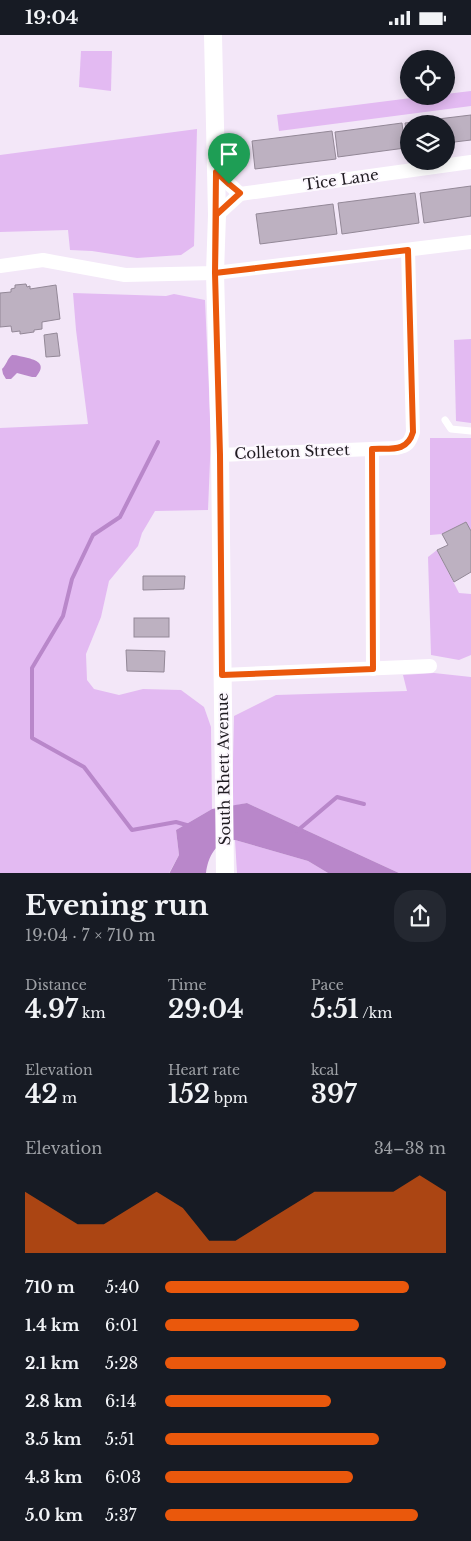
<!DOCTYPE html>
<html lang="en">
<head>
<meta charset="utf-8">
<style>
	:root { --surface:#171b24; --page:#242831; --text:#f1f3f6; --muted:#9ea1a6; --accent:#ea580c }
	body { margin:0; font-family:"Libre Baskerville",serif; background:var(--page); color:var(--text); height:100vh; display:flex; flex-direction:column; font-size:19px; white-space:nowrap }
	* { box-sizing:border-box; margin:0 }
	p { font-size:16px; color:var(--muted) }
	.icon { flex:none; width:28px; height:28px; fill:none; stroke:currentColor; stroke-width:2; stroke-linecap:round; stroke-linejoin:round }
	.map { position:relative; height:838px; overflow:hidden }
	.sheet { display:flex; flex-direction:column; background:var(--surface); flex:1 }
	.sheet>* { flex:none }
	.buttons { position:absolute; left:400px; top:15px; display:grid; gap:10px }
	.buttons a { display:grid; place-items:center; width:55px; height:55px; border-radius:50%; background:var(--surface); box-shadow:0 2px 12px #0003; font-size:25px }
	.pin { position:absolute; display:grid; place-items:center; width:42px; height:42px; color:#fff; margin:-51px -21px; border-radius:50% 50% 50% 0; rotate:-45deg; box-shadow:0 0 5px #0007 }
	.pin .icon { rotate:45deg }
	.round { display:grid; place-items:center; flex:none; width:52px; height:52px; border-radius:20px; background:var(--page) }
	.overview { display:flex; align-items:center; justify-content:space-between; height:85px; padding:0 25px }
	h1 { font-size:28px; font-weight:700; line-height:38px }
	.metrics { display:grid; grid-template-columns:repeat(3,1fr); gap:8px; height:85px; padding:5px 25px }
	.metrics div { display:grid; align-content:center }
	.metrics b { font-size:25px; font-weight:700 }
	.metrics small { font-size:14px; font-weight:400 }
	.metrics p { font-size:14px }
	.chart { height:140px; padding:10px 25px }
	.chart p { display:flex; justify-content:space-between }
	.chart svg { width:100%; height:90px; margin-top:5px; fill:var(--accent); opacity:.7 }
	ul { padding:0 25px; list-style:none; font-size:16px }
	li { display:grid; grid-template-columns:80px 60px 1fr; align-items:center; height:38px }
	li i { height:12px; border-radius:6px; background:var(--accent) }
	.status { display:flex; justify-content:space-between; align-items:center; height:35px; padding:0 25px; background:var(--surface); direction:ltr }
	.status svg { height:14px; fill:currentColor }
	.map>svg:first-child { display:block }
	.green { fill:#e3baf2 }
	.water { fill:#b987ca }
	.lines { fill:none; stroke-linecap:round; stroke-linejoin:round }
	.stream { stroke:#b987ca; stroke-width:4 }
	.building { fill:#bdb1c1; stroke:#938897 }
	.service { stroke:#fff; stroke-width:7 }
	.minor { stroke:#fff; stroke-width:14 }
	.tertiary { stroke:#fff; stroke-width:18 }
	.route-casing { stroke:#fff; stroke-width:10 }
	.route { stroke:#ea580c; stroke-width:6 }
	.labels { text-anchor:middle; stroke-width:4; stroke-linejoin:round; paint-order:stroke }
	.street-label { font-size:15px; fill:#201c22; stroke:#fcf7fe }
</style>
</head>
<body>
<div class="status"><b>19:04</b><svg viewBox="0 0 49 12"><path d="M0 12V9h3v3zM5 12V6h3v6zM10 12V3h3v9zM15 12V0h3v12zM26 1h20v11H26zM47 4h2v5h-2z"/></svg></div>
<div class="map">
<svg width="471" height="839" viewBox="0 0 471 839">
	<rect width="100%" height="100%" fill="#f3e7f8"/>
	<g class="green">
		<polygon points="81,16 112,16 111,56 79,52"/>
		<polygon points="471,56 471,71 279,96 277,80 427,61 446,61 446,59"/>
		<polygon points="197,94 194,211 181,220 137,223 92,216 70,215 68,195 0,197 0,120"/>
		<polygon points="73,258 166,261 174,259 205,265 211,401 208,475 155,476 142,498 138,511 109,546 101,582 86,619 87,645 94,654 119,660 143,654 181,655 204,672 211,692 212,774 176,795 179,820 169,838 0,838 0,393 88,389 76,295"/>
		<polygon points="471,304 471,388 456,386 454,305"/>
		<polygon points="430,403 471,403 471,496 466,487 442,499 430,500"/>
		<polygon points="437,515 459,558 471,559 471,620 459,625 431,620 428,522"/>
		<polygon points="434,638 471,642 471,838 399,838 247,768 232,771 234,681 276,660 407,656 403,640"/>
		<polygon points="235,805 308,826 328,838 237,838"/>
	</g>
	<g class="water">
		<path d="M 12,320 C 18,320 22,322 28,323 C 39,326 46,330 36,342 L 32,342 L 17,338 L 11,344 L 6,344 L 3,339 L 2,334 C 7,329 7,324 12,320 Z"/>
		<path d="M 247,768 L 399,838 L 328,838 L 308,826 L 235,805 C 216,805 208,822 206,838 L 169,839 L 179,820 L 176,795 L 212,774 Z"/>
	</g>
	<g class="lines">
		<g class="stream">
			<polyline points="158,407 120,482 93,500 72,544 63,581 32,633 32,703 84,732 132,795 176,787 190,791"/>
			<polyline points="297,796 337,762 364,769"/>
		</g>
	</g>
	<g class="building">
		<polygon points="471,80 471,105 446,108 446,89 409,89 409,112 408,113 405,88"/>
		<polygon points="402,88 405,113 338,122 335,97"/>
		<polygon points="332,96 336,124 255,134 252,106"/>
		<polygon points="471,151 471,181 424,188 420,158"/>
		<polygon points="415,158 419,188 342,199 338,168"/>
		<polygon points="333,169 337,199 260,209 256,179"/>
		<polygon points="26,249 27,252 30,251 30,254 56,250 60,284 42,287 42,294 34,295 34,297 20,299 20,296 12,297 11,291 0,292 0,258 11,257 11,254 15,253 15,250"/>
		<polygon points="57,298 60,321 46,322 44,300"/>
		<polygon points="466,487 471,496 471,537 454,547 437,515 448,510 442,499"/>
		<polygon points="143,541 185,541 184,554 143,555"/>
		<rect x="134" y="583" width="35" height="19"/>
		<polygon points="126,615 165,616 164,637 127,636"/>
	</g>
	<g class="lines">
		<polyline class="service" points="445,385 451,394 471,396"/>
		<g class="minor">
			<polyline points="216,137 240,159"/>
			<polyline points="240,159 471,127"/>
			<polyline points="217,180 240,159"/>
			<polyline points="0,231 43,225 125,240 215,238 471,207"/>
			<polyline points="372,414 373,634"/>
			<path d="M 220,420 L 396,413 C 407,411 410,408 413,397 L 408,215"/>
			<polyline points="222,640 430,631"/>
		</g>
		<polyline class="tertiary" points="213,0 217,180 215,238 220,420 225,839"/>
	</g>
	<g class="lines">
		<defs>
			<path id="route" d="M 229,149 L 240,158 L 216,180 L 215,238 L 220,420 L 222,640 L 373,634 L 372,414 C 390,413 407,418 413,397 L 408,215 L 215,238 L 216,137 L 229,149"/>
		</defs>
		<use href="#route" class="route-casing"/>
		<use href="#route" class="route"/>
	</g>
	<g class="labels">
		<g class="street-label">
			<text transform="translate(341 145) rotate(-8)" y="5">Tice Lane</text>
			<text transform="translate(292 417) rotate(-2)" y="5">Colleton Street</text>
			<text transform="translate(224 734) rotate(-91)" y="5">South Rhett Avenue</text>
		</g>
	</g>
</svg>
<div class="buttons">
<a><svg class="icon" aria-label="locate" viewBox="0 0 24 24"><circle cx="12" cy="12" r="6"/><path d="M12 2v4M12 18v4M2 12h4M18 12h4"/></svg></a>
<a><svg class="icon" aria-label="layers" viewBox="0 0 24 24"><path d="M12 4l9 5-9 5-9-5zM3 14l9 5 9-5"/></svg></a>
</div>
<div class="pin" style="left:229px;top:149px;background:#1e9e55"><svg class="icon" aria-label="arrive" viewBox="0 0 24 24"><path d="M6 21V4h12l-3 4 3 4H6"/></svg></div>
</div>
<section class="sheet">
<div class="overview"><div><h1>Evening run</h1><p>19:04 · 7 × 710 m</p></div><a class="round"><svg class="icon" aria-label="share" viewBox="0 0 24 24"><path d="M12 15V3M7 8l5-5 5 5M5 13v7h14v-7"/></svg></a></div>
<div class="metrics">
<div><p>Distance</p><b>4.97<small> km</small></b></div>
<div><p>Time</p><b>29:04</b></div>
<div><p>Pace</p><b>5:51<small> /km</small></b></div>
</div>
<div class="metrics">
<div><p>Elevation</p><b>42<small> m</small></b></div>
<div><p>Heart rate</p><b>152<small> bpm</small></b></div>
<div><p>kcal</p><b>397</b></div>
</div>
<div class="chart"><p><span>Elevation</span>34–38 m</p>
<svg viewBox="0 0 160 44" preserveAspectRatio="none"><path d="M0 44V14L10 22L20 30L30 30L40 22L50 14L60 22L70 38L80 38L90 30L100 22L110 14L120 14L130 14L140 14L150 6L160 14V44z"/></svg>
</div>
<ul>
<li><b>710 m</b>5:40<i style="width:87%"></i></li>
<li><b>1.4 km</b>6:01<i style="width:69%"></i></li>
<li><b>2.1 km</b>5:28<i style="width:100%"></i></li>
<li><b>2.8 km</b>6:14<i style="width:59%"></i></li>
<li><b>3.5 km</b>5:51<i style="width:76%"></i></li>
<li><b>4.3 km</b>6:03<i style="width:67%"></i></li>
<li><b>5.0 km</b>5:37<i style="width:90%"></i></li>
</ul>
</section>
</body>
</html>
